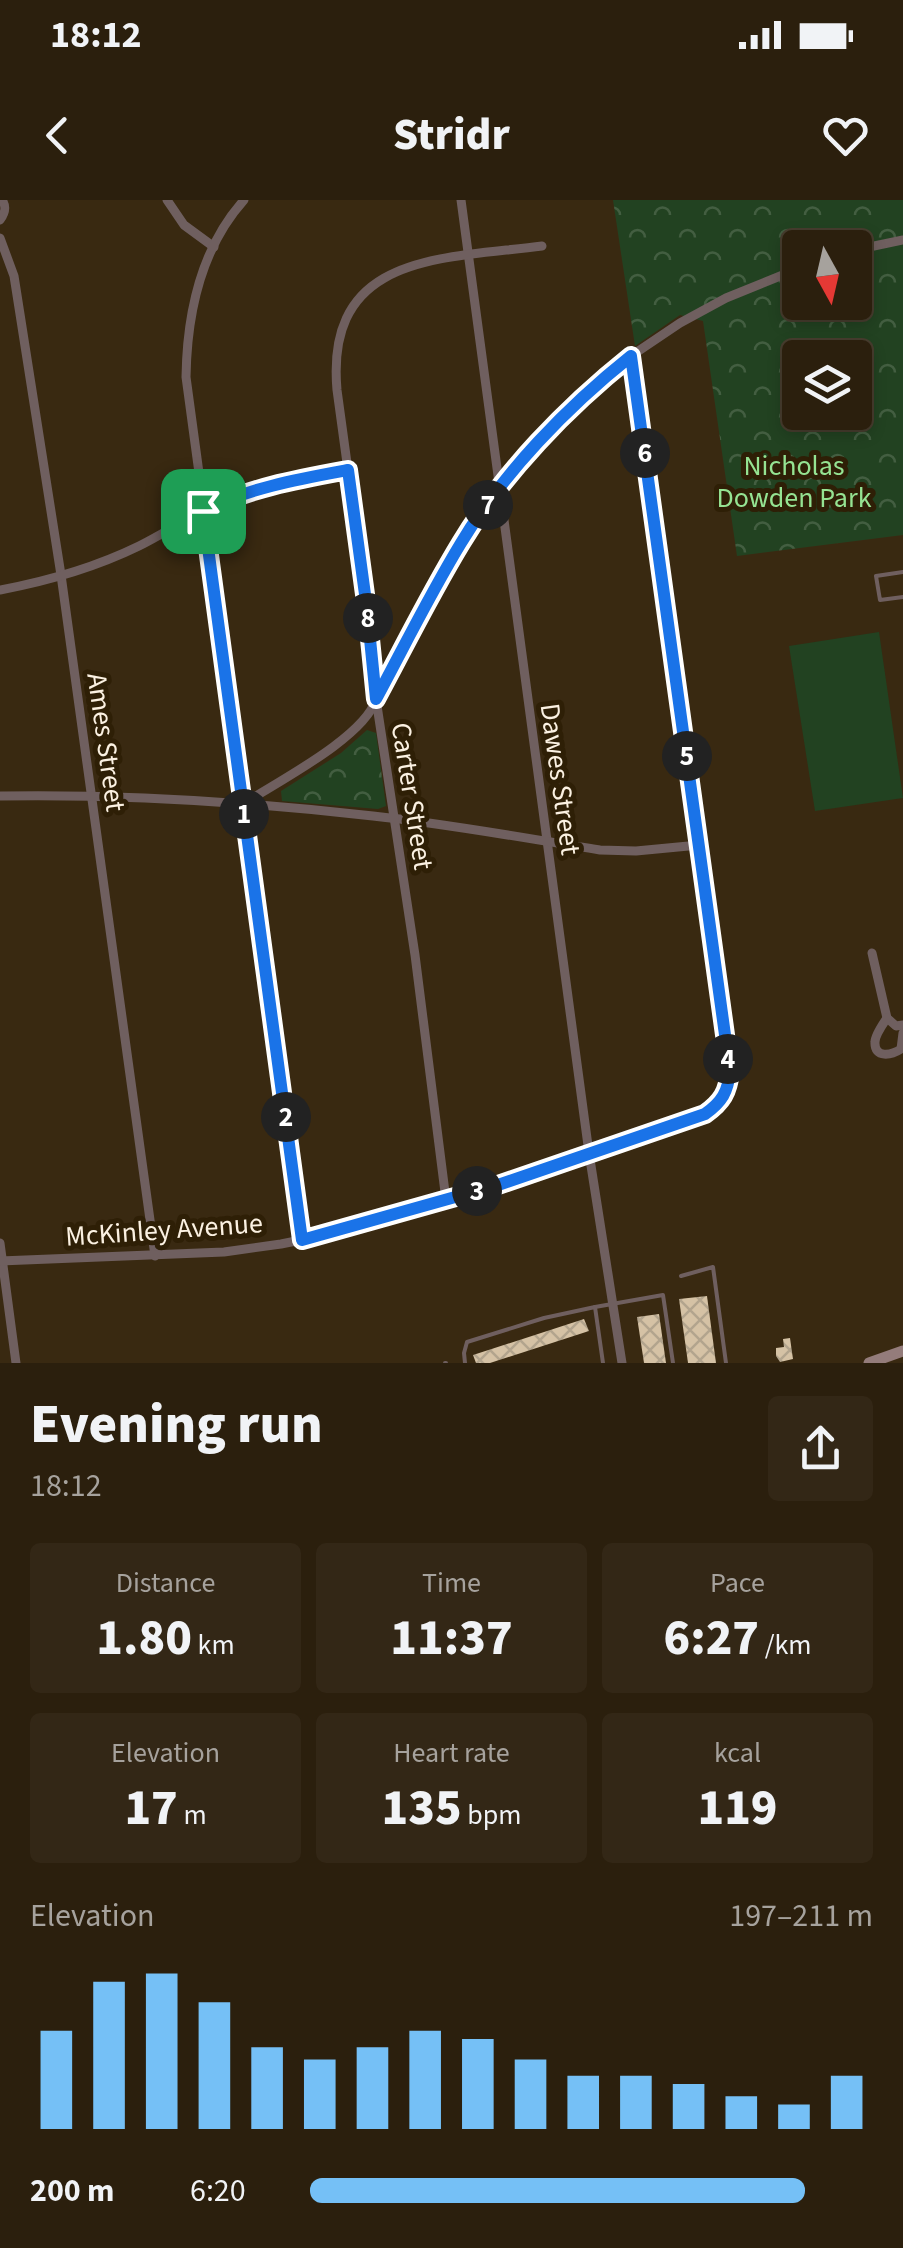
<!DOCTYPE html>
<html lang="en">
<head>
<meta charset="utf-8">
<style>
	:root { --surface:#2b1f0d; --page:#332716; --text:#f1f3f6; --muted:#a6a29d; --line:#473d2e; --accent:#75c0f6 }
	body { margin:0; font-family:"Source Sans 3",sans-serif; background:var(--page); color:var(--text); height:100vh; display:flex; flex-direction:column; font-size:38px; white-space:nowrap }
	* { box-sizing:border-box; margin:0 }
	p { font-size:32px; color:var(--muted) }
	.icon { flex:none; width:55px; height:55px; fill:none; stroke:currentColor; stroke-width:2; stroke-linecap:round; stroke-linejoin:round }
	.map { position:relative; height:1163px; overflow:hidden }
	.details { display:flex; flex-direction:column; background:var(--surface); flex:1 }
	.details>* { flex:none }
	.needle { width:65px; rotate:172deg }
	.controls { position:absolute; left:782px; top:30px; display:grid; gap:20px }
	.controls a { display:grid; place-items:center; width:90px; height:90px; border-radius:10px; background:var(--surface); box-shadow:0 5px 15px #0003,0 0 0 2px var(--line); font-size:50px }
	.pin { position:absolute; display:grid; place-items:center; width:85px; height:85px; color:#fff; margin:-42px; border-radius:20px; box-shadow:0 5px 15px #0006 }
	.km { position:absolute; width:50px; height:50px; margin:-25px; border-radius:50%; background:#222; color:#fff; font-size:28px; line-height:50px; text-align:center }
	.round { display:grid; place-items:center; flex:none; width:105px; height:105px; border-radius:10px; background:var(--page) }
	.headline { display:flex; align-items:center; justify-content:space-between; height:170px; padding:0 30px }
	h1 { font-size:55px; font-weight:800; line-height:75px }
	.figures { display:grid; grid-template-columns:repeat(3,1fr); gap:15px; height:170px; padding:10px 30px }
	.figures div { display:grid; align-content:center; border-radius:10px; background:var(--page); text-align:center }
	.figures b { font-size:50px; font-weight:800 }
	.figures small { font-size:28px; font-weight:400 }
	.figures p { font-size:28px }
	.chart { height:280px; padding:20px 30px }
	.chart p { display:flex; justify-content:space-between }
	.chart svg { width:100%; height:180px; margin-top:10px; stroke:var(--accent); stroke-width:6 }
	ul { padding:0 30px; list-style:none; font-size:32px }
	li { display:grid; grid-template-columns:160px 120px 1fr; align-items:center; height:75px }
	li i { height:25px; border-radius:12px; background:var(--accent) }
	.status { display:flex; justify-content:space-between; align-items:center; height:70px; padding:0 50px; background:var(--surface); direction:ltr }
	.status svg { height:28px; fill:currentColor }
	header { display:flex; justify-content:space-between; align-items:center; height:130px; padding:0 30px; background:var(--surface); font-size:45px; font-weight:800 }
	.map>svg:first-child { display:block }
	.grass { fill:#224221 }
	.forest { fill:url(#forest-crowns); fill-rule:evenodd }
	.building { fill:url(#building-cross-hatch) }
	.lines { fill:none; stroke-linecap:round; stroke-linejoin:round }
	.lane { stroke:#6f5f5f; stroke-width:4 }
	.street { stroke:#6f5f5f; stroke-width:9 }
	.secondary { stroke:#947c7b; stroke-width:11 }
	.route-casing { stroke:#fff; stroke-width:20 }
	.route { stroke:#1a73e8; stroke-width:12 }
	.labels { text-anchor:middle; stroke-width:10; stroke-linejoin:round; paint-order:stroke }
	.park-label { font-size:28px; fill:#95e392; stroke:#2e1f06 }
	.street-label { font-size:28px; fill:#fbf1e2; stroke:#2e1f06 }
</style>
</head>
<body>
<div class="status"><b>18:12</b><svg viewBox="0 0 49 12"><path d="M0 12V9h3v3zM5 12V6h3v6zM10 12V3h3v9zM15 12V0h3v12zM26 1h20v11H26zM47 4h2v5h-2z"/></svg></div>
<header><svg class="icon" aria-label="back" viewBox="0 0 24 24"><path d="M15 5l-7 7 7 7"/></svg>Stridr<svg class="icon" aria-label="heart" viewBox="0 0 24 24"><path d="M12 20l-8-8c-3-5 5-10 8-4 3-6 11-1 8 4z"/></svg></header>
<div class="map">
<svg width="903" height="1163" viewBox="0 0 903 1163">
	<defs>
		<pattern id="forest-crowns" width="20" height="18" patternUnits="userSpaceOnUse" patternTransform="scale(2.5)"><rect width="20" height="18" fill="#224221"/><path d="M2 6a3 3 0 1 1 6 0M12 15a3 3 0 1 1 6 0" fill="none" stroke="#435e41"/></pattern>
		<pattern id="building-cross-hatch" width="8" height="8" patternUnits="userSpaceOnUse" patternTransform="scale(2.5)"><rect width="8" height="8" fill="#d5c2a5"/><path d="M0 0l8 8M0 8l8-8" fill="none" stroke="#b2a48d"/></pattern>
	</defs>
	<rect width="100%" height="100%" fill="#392911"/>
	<polygon class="grass" points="879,432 903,598 815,611 789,446"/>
	<g class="forest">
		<path d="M 613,0 L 903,0 L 903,335 L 737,356 L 703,121 L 680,115 L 635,146 ZM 800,48 L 855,48 L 855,102 L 800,102 ZM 800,158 L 855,158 L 855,212 L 800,212 Z"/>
		<polygon points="367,530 376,533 386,606 378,609 282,601 281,591 341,553"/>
	</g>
	<g class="building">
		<polygon points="707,1096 716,1163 688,1163 679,1099"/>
		<polygon points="659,1114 666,1163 644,1163 637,1117"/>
		<polygon points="584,1119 589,1131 490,1163 476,1163 473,1155"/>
		<polygon points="790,1138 793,1159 780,1162 776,1156 776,1148 784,1147 783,1139"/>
	</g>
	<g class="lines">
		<g class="lane">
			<polyline points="903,372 876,376 880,400 903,397"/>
			<polyline points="681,1076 713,1067 726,1163"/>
			<polyline points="595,1107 663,1095 673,1163"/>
			<polyline points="445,1163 446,1163"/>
			<polyline points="465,1163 464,1153 467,1142 544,1118 595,1107 603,1163"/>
		</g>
		<g class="street">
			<polyline points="167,0 184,25 214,47"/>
			<path d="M 244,0 C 201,48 187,114 186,177 L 303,1040"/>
			<polyline points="461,0 589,953 622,1163"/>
			<path d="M 0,20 C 5,13 7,7 2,0"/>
			<polyline points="0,38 14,76 61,375 155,1056"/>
			<polyline points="855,50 903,40"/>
			<path d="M 0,390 C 48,381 96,367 139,346 C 167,332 193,314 221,303 C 262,287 305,278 348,271"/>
			<path d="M 0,596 C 124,594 250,602 373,616 C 449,624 524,638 600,650 L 636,651 L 699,645"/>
			<path d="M 243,604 C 277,582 365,537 376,499 L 462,341 L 499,289 L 579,201 L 631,156 L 680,123 L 726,98 L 800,68"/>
			<polyline points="872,753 887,818 896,826 903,825"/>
			<path d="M 887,818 C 883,824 875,835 875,842 C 874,859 892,855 901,849 L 903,833"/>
			<path d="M 446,1000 L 415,755 L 376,499 L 367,409 L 337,190 C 325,53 442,59 542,46"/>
			<polyline points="0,1043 16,1163"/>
			<path d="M 0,1061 L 224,1052 L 281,1044 L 316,1037 L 498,985 L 705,914 C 722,902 728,892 730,871 L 631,156"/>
		</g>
		<polyline class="secondary" points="869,1163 903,1151"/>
	</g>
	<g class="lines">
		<defs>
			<path id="route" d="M 631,156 L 730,871 C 728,892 722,902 705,914 L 498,985 L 302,1040 L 203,311 C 248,288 299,279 348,270 L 367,409 L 376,499 C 404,447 430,394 461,343 C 503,273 567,207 631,156 Z"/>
		</defs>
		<use href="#route" class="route-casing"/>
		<use href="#route" class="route"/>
	</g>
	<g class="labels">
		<g class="park-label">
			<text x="794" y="275">Nicholas<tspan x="794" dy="32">Dowden Park</tspan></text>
		</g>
		<g class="street-label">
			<text transform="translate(107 542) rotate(82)" y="10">Ames Street</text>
			<text transform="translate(561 579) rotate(82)" y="10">Dawes Street</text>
			<text transform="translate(413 596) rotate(81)" y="10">Carter Street</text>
			<text transform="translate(164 1029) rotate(-4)" y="10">McKinley Avenue</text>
		</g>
	</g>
</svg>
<div class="controls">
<a><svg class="needle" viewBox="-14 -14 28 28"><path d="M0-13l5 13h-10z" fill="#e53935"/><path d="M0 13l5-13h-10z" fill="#a6a29d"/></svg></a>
<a><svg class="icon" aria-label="layers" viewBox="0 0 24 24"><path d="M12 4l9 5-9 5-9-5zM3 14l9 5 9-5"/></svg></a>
</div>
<div class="pin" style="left:203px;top:311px;background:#1e9e55"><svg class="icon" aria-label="arrive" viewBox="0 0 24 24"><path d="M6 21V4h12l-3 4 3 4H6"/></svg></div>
<b class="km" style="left:244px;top:614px">1</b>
<b class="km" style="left:286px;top:917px">2</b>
<b class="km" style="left:477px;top:991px">3</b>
<b class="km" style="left:728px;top:859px">4</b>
<b class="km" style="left:687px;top:556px">5</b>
<b class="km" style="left:645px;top:253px">6</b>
<b class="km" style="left:488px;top:305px">7</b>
<b class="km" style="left:368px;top:418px">8</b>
</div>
<section class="details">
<div class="headline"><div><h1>Evening run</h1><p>18:12</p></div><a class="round"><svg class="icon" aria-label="share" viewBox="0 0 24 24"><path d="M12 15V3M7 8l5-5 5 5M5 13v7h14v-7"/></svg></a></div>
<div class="figures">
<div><p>Distance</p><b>1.80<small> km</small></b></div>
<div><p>Time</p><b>11:37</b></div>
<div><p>Pace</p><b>6:27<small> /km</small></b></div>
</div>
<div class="figures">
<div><p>Elevation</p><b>17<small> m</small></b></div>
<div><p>Heart rate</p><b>135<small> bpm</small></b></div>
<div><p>kcal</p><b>119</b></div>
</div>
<div class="chart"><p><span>Elevation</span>197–211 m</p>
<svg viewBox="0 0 160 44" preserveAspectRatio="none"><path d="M5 44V20M15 44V8M25 44V6M35 44V13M45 44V24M55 44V27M65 44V24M75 44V20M85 44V22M95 44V27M105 44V31M115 44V31M125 44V33M135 44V36M145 44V38M155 44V31"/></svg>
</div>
<ul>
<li><b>200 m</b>6:20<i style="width:88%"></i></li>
</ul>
</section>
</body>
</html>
